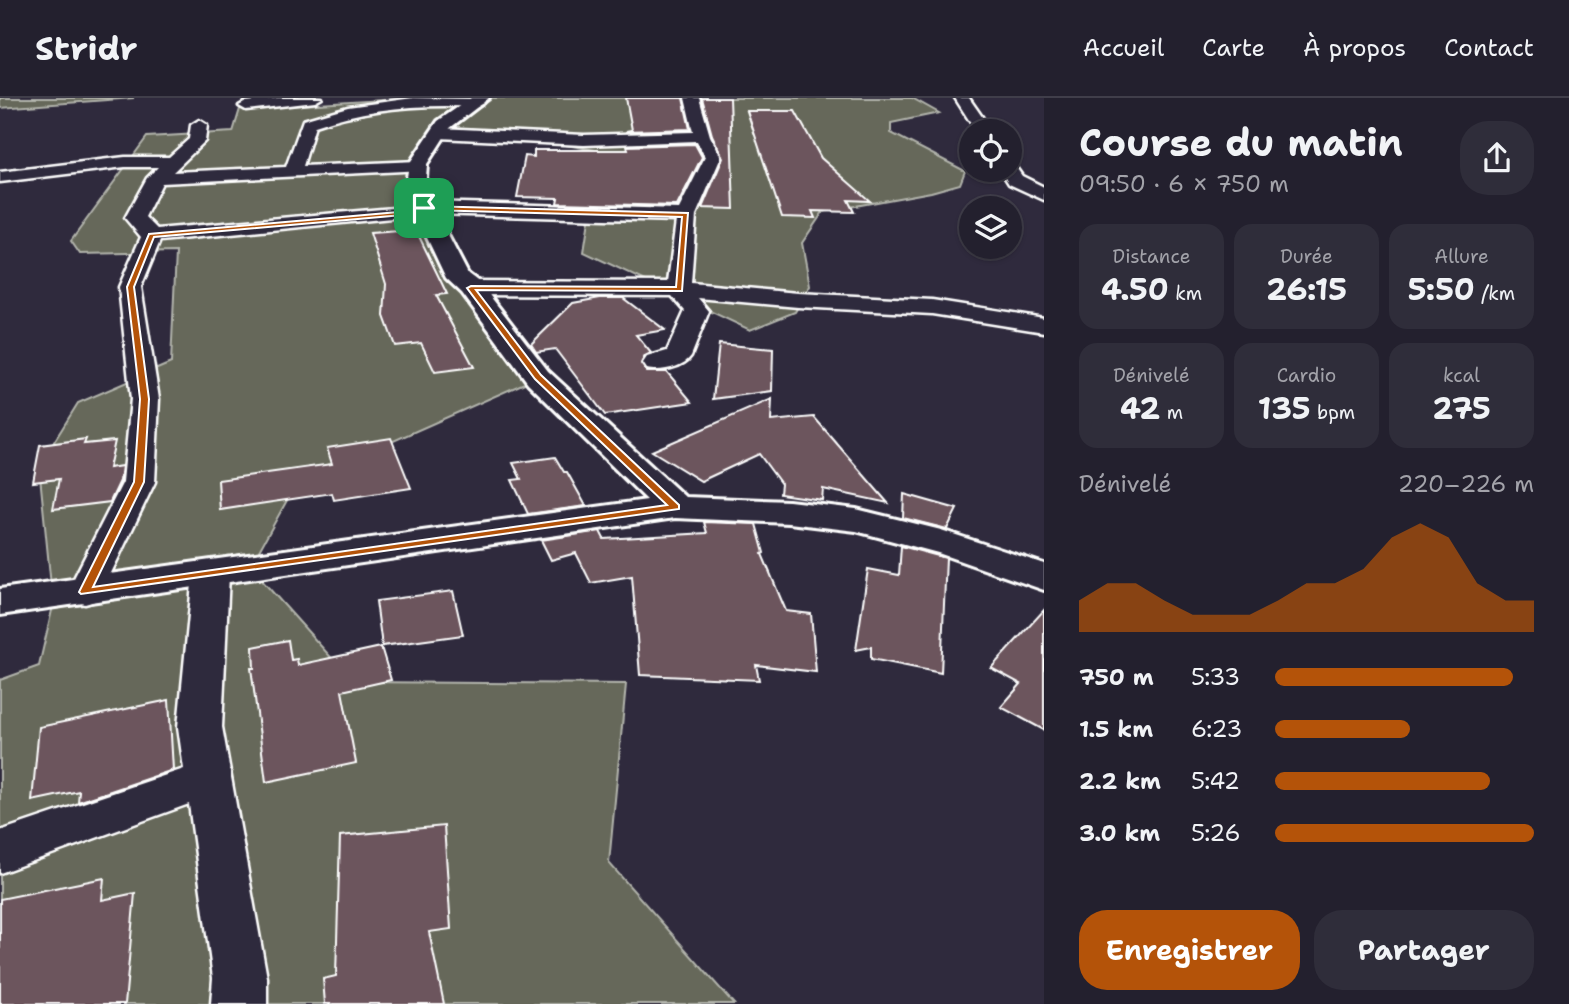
<!DOCTYPE html>
<html lang="fr">
<head>
<meta charset="utf-8">
<style>
	:root { --surface:#23202e; --page:#2f2d3a; --text:#f1f3f6; --muted:#a3a3aa; --line:#403e4a; --accent:#b45309 }
	body { margin:0; font-family:"Shantell Sans",sans-serif; background:var(--page); color:var(--text); height:100vh; display:flex; flex-direction:column; font-size:26px; white-space:nowrap }
	* { box-sizing:border-box; margin:0 }
	p { font-size:23px; color:var(--muted) }
	.icon { flex:none; width:38px; height:38px; fill:none; stroke:currentColor; stroke-width:2; stroke-linecap:round; stroke-linejoin:round }
	.map { position:relative; flex:1; overflow:hidden }
	.sheet { display:flex; flex-direction:column; background:var(--surface); width:525px }
	.sheet>* { flex:none }
	.fabs { position:absolute; left:959px; top:21px; display:grid; gap:14px }
	.fabs a { display:grid; place-items:center; width:63px; height:63px; border-radius:50%; background:var(--surface); box-shadow:0 2px 5px #0004,0 0 0 2px var(--line); font-size:35px }
	.pin { position:absolute; display:grid; place-items:center; width:60px; height:60px; color:#fff; margin:-30px; border-radius:14px; box-shadow:0 4px 10px #0006 }
	.round { display:grid; place-items:center; flex:none; width:74px; height:74px; border-radius:28px; background:var(--page) }
	.summary { display:flex; align-items:center; justify-content:space-between; height:119px; padding:0 35px }
	h1 { font-size:38px; font-weight:700; line-height:52px }
	.figures { display:grid; grid-template-columns:repeat(3,1fr); gap:10px; height:119px; padding:7px 35px }
	.figures div { display:grid; align-content:center; border-radius:18px; background:var(--page); text-align:center }
	.figures b { font-size:30px; font-weight:700 }
	.figures small { font-size:19px; font-weight:400 }
	.figures p { font-size:19px }
	.chart { height:196px; padding:14px 35px }
	.chart p { display:flex; justify-content:space-between }
	.chart svg { width:100%; height:126px; margin-top:7px; fill:var(--accent); opacity:.7 }
	.primary-button { display:flex; gap:14px; margin-top:auto; padding:14px 35px }
	.primary-button a { flex:1; height:80px; border-radius:28px; background:var(--accent); color:#fff; font-size:28px; font-weight:700; line-height:80px; text-align:center }
	.primary-button a+a { background:var(--page); color:var(--text) }
	ul { padding:0 35px; list-style:none; font-size:23px }
	li { display:grid; grid-template-columns:112px 84px 1fr; align-items:center; height:52px }
	li i { height:18px; border-radius:9px; background:var(--accent) }
	header { display:flex; align-items:center; gap:42px; box-sizing:border-box; height:98px; padding:0 35px; background:var(--surface); border-bottom:2px solid var(--line) }
	header strong { font-size:33px }
	nav { display:flex; gap:38px; margin-inline-start:auto; font-size:24px }
	main { display:flex; flex:1; min-height:0 }
	.map>svg:first-child { display:block }
	.green { fill:#66685a; stroke:#b2b4ac; stroke-width:2 }
	.building { fill:#6c555d; stroke:#fff; stroke-width:2 }
	.lines { fill:none; stroke-linecap:round; stroke-linejoin:round }
	.street-casing { stroke:#fff; stroke-width:5 }
	.secondary-casing { stroke:#fff; stroke-width:6 }
	.street { fill:#2f2a3d; fill-rule:evenodd }
	.secondary { fill:#2f2a3d; fill-rule:evenodd }
	.route { fill:#b45309; stroke:#fff; stroke-width:2; fill-rule:evenodd }
</style>
</head>
<body>
<header>
<strong>Stridr</strong>
<nav><a>Accueil</a><a>Carte</a><a>À propos</a><a>Contact</a></nav>
</header>
<main>
<div class="map">
<svg width="1044" height="906" viewBox="0 0 1044 906">
	<rect width="100%" height="100%" fill="#2f2a3d"/>
	<filter id="ink" filterUnits="userSpaceOnUse"><feTurbulence type="fractalNoise" baseFrequency=".0143" numOctaves="2"/><feDisplacementMap in="SourceGraphic" scale="14" xChannelSelector="R" yChannelSelector="G"/><feConvolveMatrix kernelMatrix="1 2 1 2 8 2 1 2 1" color-interpolation-filters="sRGB"/></filter>
	<g filter="url(#ink)">
		<g class="green">
			<polygon points="0,0 134,0 0,10"/>
			<polygon points="415,0 476,5 479,0 912,0 939,15 891,25 891,35 965,73 960,86 931,94 823,114 802,145 810,188 795,214 750,232 584,154 589,122 614,55 444,27 415,93 458,180 538,279 296,386 250,469 353,584 626,586 609,765 734,906 0,906 0,582 39,568 53,508 39,368 78,305 171,265 176,154 80,156 71,143 147,39 233,34 240,11"/>
		</g>
		<g class="building">
			<polygon points="626,0 683,0 690,31 626,33 632,32"/>
			<polygon points="702,0 730,0 734,111 702,110 723,60 712,37"/>
			<polygon points="747,13 795,13 821,60 870,103 848,102 854,114 812,113 815,120 782,119"/>
			<polygon points="695,46 702,59 677,108 557,105 558,100 517,99 525,58 534,59 534,52 628,52 627,48"/>
			<polygon points="416,132 447,196 436,197 474,269 435,274 421,245 395,248 384,218 386,186 370,135"/>
			<polygon points="600,200 623,200 665,232 636,237 651,255 645,258 641,266 647,274 667,274 692,304 605,317 555,251 536,254 531,246 573,205"/>
			<polygon points="719,246 773,251 772,293 713,301"/>
			<polygon points="772,301 771,323 814,319 888,405 823,391 822,402 780,396 781,386 759,356 701,383 652,353"/>
			<polygon points="391,340 411,390 334,402 332,395 220,412 218,382 332,366 327,350"/>
			<polygon points="86,341 84,346 115,343 109,370 122,368 120,383 110,404 53,411 59,381 33,384 40,347"/>
			<polygon points="555,359 564,374 567,374 586,408 528,416 512,382 521,381 513,365"/>
			<polygon points="904,396 957,411 947,431 903,420"/>
			<polygon points="704,424 756,426 764,455 762,456 786,513 811,516 816,574 756,567 759,582 640,577 632,478 591,485 576,455 551,462 541,442 600,433 604,441 707,435"/>
			<polygon points="901,448 946,460 941,575 871,561 871,549 856,552 868,471 899,477"/>
			<polygon points="453,493 463,537 382,548 376,503"/>
			<polygon points="1044,512 1044,632 1001,609 1021,586 991,570"/>
			<polygon points="288,542 291,562 297,561 298,567 381,549 391,582 342,593 356,665 266,684 251,570 254,570 253,549"/>
			<polygon points="169,602 173,672 78,704 79,693 32,703 39,629"/>
			<polygon points="444,728 451,831 429,834 444,906 325,906 323,881 336,878 340,738"/>
			<polygon points="104,780 102,802 135,795 125,906 0,906 0,801"/>
		</g>
		<g class="lines">
			<defs>
				<g id="street">
					<polygon points="278,0 322,0 315,4 246,12 239,8 246,4"/>
					<path d="M 413,0 L 477,1 L 484,5 L 477,9 C 422,6 367,10 315,28 L 303,68 L 418,63 L 427,68 L 424,72 L 162,85 L 145,119 L 157,131 L 416,108 L 424,104 L 679,111 L 705,59 L 697,43 L 584,47 L 439,40 L 431,35 L 439,30 L 584,37 L 693,34 L 685,0 L 699,0 L 710,38 L 721,59 L 696,117 L 691,185 L 798,195 L 932,202 L 1044,220 L 1044,234 L 932,216 L 798,209 L 698,200 L 709,213 L 691,258 C 683,270 660,274 647,271 L 643,265 L 647,259 L 667,253 L 685,213 L 672,198 L 471,197 L 463,195 L 460,190 L 463,185 L 471,183 L 668,184 L 676,123 L 432,116 L 160,143 L 141,189 L 159,301 L 155,384 L 98,502 L 85,506 L 72,502 L 67,494 L 123,384 L 131,301 L 119,189 L 141,139 L 125,120 L 147,80 L 158,69 L 125,69 L 0,84 L 0,74 L 125,59 L 169,59 L 189,41 L 191,27 L 199,22 L 207,27 L 205,43 L 173,74 L 286,69 L 303,22 L 348,9 Z"/>
					<polygon points="955,0 969,0 992,33 976,33"/>
					<polygon points="1010,67 1015,68 1022,78 1044,89 1044,102 1009,86 1000,72 1010,72"/>
					<polygon points="211,465 224,468 229,476 222,629 267,880 267,906 211,906 213,880 189,706 0,775 0,733 184,671 178,629 193,476 198,468"/>
				</g>
				<polygon id="secondary" points="471,0 489,0 450,30 427,66 425,93 468,176 480,185 548,273 685,399 789,403 856,411 941,432 1044,466 1044,492 938,455 856,433 789,425 675,420 0,517 0,491 647,402 528,285 462,195 446,180 405,93 409,66 438,23"/>
			</defs>
			<use href="#street" class="street-casing"/>
			<use href="#secondary" class="secondary-casing"/>
			<use href="#street" class="street"/>
			<use href="#secondary" class="secondary"/>
		</g>
	</g>
	<path class="route" d="M 424,108 L 688,115 L 682,193 L 476,192 L 541,277 L 679,407 L 679,411 L 81,496 L 79,494 L 134,384 L 140,301 L 127,189 L 149,136 L 421,112 ZM 428,112 L 682,119 L 676,189 L 471,188 L 467,190 L 535,281 L 667,407 L 93,489 L 144,384 L 149,301 L 134,189 L 154,139 L 425,115 Z"/>
</svg>
<div class="fabs">
<a><svg class="icon" aria-label="locate" viewBox="0 0 24 24"><circle cx="12" cy="12" r="6"/><path d="M12 2v4M12 18v4M2 12h4M18 12h4"/></svg></a>
<a><svg class="icon" aria-label="layers" viewBox="0 0 24 24"><path d="M12 4l9 5-9 5-9-5zM3 14l9 5 9-5"/></svg></a>
</div>
<div class="pin" style="left:424px;top:110px;background:#1e9e55"><svg class="icon" aria-label="arrive" viewBox="0 0 24 24"><path d="M6 21V4h12l-3 4 3 4H6"/></svg></div>
</div>
<section class="sheet">
<div class="summary"><div><h1>Course du matin</h1><p>09:50 · 6 × 750 m</p></div><a class="round"><svg class="icon" aria-label="share" viewBox="0 0 24 24"><path d="M12 15V3M7 8l5-5 5 5M5 13v7h14v-7"/></svg></a></div>
<div class="figures">
<div><p>Distance</p><b>4.50<small> km</small></b></div>
<div><p>Durée</p><b>26:15</b></div>
<div><p>Allure</p><b>5:50<small> /km</small></b></div>
</div>
<div class="figures">
<div><p>Dénivelé</p><b>42<small> m</small></b></div>
<div><p>Cardio</p><b>135<small> bpm</small></b></div>
<div><p>kcal</p><b>275</b></div>
</div>
<div class="chart"><p><span>Dénivelé</span>220–226 m</p>
<svg viewBox="0 0 160 44" preserveAspectRatio="none"><path d="M0 44V33L10 27L20 27L30 33L40 38L50 38L60 38L70 33L80 27L90 27L100 22L110 11L120 6L130 11L140 27L150 33L160 33V44z"/></svg>
</div>
<ul>
<li><b>750 m</b>5:33<i style="width:92%"></i></li>
<li><b>1.5 km</b>6:23<i style="width:52%"></i></li>
<li><b>2.2 km</b>5:42<i style="width:83%"></i></li>
<li><b>3.0 km</b>5:26<i style="width:100%"></i></li>
</ul>
<div class="primary-button"><a>Enregistrer</a><a>Partager</a></div>
</section>
</main>
</body>
</html>
